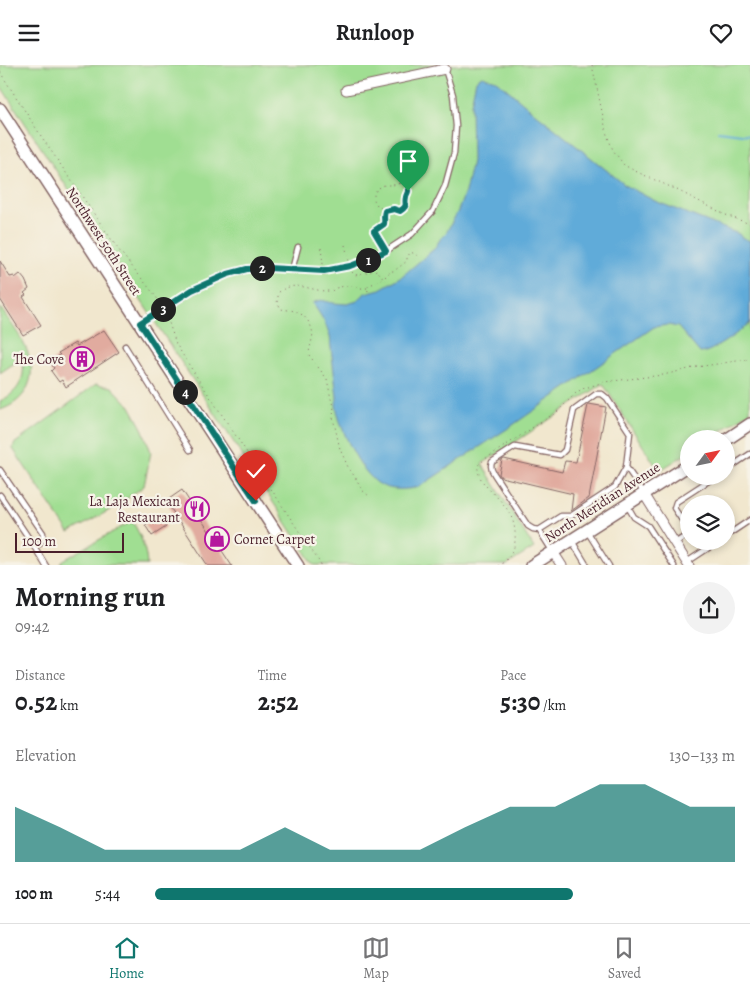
<!DOCTYPE html>
<html lang="en">
<head>
<meta charset="utf-8">
<style>
	:root { --surface:#fff; --page:#f2f2f2; --text:#202124; --muted:#757577; --line:#e0e0e0; --accent:#0f766e }
	body { margin:0; font-family:Alegreya,serif; background:var(--page); color:var(--text); height:100vh; display:flex; flex-direction:column; font-size:19px; white-space:nowrap }
	* { box-sizing:border-box; margin:0 }
	p { font-size:16px; color:var(--muted) }
	.icon { flex:none; width:28px; height:28px; fill:none; stroke:currentColor; stroke-width:2; stroke-linecap:round; stroke-linejoin:round }
	.map { position:relative; height:500px; overflow:hidden }
	.drawer { display:flex; flex-direction:column; background:var(--surface); flex:1 }
	.drawer>* { flex:none }
	.needle { width:32px; rotate:57deg }
	.controls { position:absolute; left:680px; top:365px; display:grid; gap:10px }
	.controls a { display:grid; place-items:center; width:55px; height:55px; border-radius:50%; background:var(--surface); box-shadow:0 2px 8px #0003; font-size:25px }
	.scale { position:absolute; left:15px; bottom:12px; width:109px; box-sizing:border-box; padding-left:5px; border:2px solid #4a1f2b; border-top:0; font-size:14px; line-height:18px; white-space:nowrap; color:#4a1f2b; -webkit-text-stroke:4px #f7f3e8; paint-order:stroke }
	.pin { position:absolute; display:grid; place-items:center; width:42px; height:42px; color:#fff; margin:-51px -21px; border-radius:50% 50% 50% 0; rotate:-45deg; box-shadow:0 0 5px #0007 }
	.pin .icon { rotate:45deg }
	.km { position:absolute; width:25px; height:25px; margin:-12px; border-radius:50%; background:#222; color:#fff; font-size:14px; line-height:25px; text-align:center }
	.round { display:grid; place-items:center; flex:none; width:52px; height:52px; border-radius:26px; background:var(--page) }
	.overview { display:flex; align-items:center; justify-content:space-between; height:85px; padding:0 15px }
	h1 { font-size:28px; font-weight:700; line-height:38px }
	.figures { display:grid; grid-template-columns:repeat(3,1fr); gap:8px; height:85px; padding:5px 15px }
	.figures div { display:grid; align-content:center }
	.figures b { font-size:25px; font-weight:700 }
	.figures small { font-size:14px; font-weight:400 }
	.figures p { font-size:14px }
	.chart { height:140px; padding:10px 15px }
	.chart p { display:flex; justify-content:space-between }
	.chart svg { width:100%; height:90px; margin-top:5px; fill:var(--accent); opacity:.7 }
	ul { padding:0 15px; list-style:none; font-size:16px }
	li { display:grid; grid-template-columns:80px 60px 1fr; align-items:center; height:38px }
	li i { height:12px; border-radius:6px; background:var(--accent) }
	header { display:flex; justify-content:space-between; align-items:center; height:65px; padding:0 15px; background:var(--surface); font-size:22px; font-weight:700 }
	.dock { display:flex; justify-content:space-around; align-items:center; height:70px; border-top:1px solid var(--line); background:var(--surface); font-size:14px; color:var(--muted) }
	.dock a { display:grid; justify-items:center; gap:2px }
	.dock .current { color:var(--accent) }
	.map>svg:first-child { display:block }
	.green { fill:#a0de92; stroke:#757e5e }
	.water { fill:#61abd9; stroke:#566582 }
	.lines { fill:none; stroke-linecap:round; stroke-linejoin:round }
	.stream { stroke:#61abd9; stroke-width:2 }
	.building { fill:#e1ab9f }
	.service-casing { stroke:#846564; stroke-width:7 }
	.minor-casing { stroke:#846564; stroke-width:11 }
	.secondary-casing { stroke:#846564; stroke-width:14 }
	.path { stroke:#846564; stroke-width:1; stroke-dasharray:1 4; stroke-linecap:butt }
	.service { stroke:#fff; stroke-width:4.5 }
	.minor { stroke:#fff; stroke-width:9 }
	.secondary { stroke:#fff; stroke-width:11 }
	.route-casing { stroke:#fff; stroke-width:10 }
	.route { stroke:#0f766e; stroke-width:6 }
	.labels { text-anchor:middle; stroke-width:4.5; stroke-linejoin:round; paint-order:stroke }
	.street-label { font-size:14px; fill:#4a1f2b; stroke:#f7f3e8 }
	.poi-label { font-size:14px; fill:#4a1f2b; stroke:#f7f3e8; text-anchor:end }
</style>
</head>
<body>
<header><svg class="icon" aria-label="menu" viewBox="0 0 24 24"><path d="M4 6h16M4 12h16M4 18h16"/></svg>Runloop<svg class="icon" aria-label="heart" viewBox="0 0 24 24"><path d="M12 20l-8-8c-3-5 5-10 8-4 3-6 11-1 8 4z"/></svg></header>
<div class="map">
<svg width="750" height="501" viewBox="0 0 750 501">
	<rect width="100%" height="100%" fill="#f7f3e8"/>
	<filter id="ink" filterUnits="userSpaceOnUse"><feTurbulence type="fractalNoise" baseFrequency=".02" numOctaves="2"/><feDisplacementMap in="SourceGraphic" scale="10" xChannelSelector="R" yChannelSelector="G"/><feConvolveMatrix kernelMatrix="1 2 1 2 8 2 1 2 1" color-interpolation-filters="sRGB"/></filter>
	<filter id="wash" filterUnits="userSpaceOnUse"><feTurbulence type="fractalNoise" baseFrequency=".0096" numOctaves="4" result="noise"/><feDisplacementMap in="SourceGraphic" scale="20" xChannelSelector="R" yChannelSelector="G"/><feGaussianBlur stdDeviation="1.12" result="paint"/><feColorMatrix in="noise" values="0 0 0 0 0 0 0 0 0 0 0 0 0 0 0 0 0 1.4 0 .05"/><feComposite in="paint" operator="in"/></filter>
	<g filter="url(#wash)">
		<rect width="100%" height="100%" fill="#f1e7ce"/>
		<g class="green">
			<polygon points="0,0 750,0 750,347 709,374 689,374 689,387 659,406 603,319 482,399 534,483 507,500 314,500 0,20"/>
			<path d="M 0,242 C 16,267 44,296 25,327 C 19,336 10,342 0,345 L 0,336 C 18,328 27,313 22,293 L 0,308 Z"/>
			<polygon points="96,319 112,322 130,341 143,365 151,387 144,421 117,441 69,468 13,384 14,379"/>
			<path d="M 132,456 C 141,470 146,484 147,500 L 61,500 L 62,496 Z"/>
		</g>
		<path class="water" d="M 482,11 L 496,15 L 534,47 L 625,120 L 655,136 L 739,169 L 741,172 L 750,176 L 750,258 C 740,266 712,288 700,288 L 678,262 L 668,260 L 654,262 L 510,362 L 419,422 C 407,425 390,426 379,419 C 359,406 339,362 336,340 C 336,335 337,336 337,332 C 335,316 333,299 331,283 C 330,279 331,276 330,272 C 327,260 320,248 312,238 L 320,235 L 333,238 L 347,239 L 358,236 L 365,228 L 380,224 L 401,212 L 434,184 L 441,173 L 446,168 L 458,146 L 465,127 L 472,96 L 471,39 L 476,15 Z"/>
		<g class="lines">
			<polyline class="stream" points="718,66 750,70"/>
		</g>
		<g id="blocks">
			<g class="building">
				<polygon points="0,196 10,212 14,211 15,213 20,209 25,215 29,224 24,228 26,230 23,232 41,260 23,270 0,234"/>
				<polygon points="104,265 119,287 66,322 62,315 59,317 51,306 54,303 50,297 60,290 58,288 75,278 77,281"/>
				<polygon points="589,339 606,342 589,433 571,446 573,429 501,412 499,409 502,395 504,394 562,407 565,396 576,397 588,340"/>
				<polygon points="182,425 232,501 208,501 166,436"/>
				<polygon points="159,451 166,462 152,471 145,460"/>
			</g>
		</g>
	</g>
	<g filter="url(#ink)">
		<use href="#blocks" fill-opacity="0" stroke="#846564" stroke-width="1"/>
		<g class="lines">
			<defs>
				<g id="service">
					<polyline points="374,166 386,186"/>
					<polyline points="292,205 298,182"/>
					<polyline points="141,258 193,225 228,209 247,204 268,203 324,206 350,201 369,194 386,186 412,169 433,146 445,121 454,88 456,61 453,30 445,4"/>
					<polyline points="125,281 190,385"/>
					<path d="M 626,402 L 615,422 L 571,451 L 561,451 L 539,465 L 533,464 L 528,461 L 494,409 C 491,405 490,402 492,397 L 515,382 L 560,390 L 565,385 L 574,345 L 596,329 L 602,329 L 607,333 L 630,368 L 626,402 L 644,428"/>
					<polyline points="0,405 43,468 43,474 40,479 32,478 0,430"/>
					<polyline points="726,405 750,389"/>
					<polyline points="627,440 634,452 648,461 674,501"/>
					<polyline points="539,465 553,487"/>
					<polyline points="587,466 609,501"/>
					<polyline points="726,471 750,455"/>
					<polyline points="572,476 587,501"/>
					<polyline points="32,478 46,501"/>
					<polyline points="675,478 687,470 688,464 674,443 676,437 716,411"/>
					<polyline points="687,497 719,476"/>
				</g>
				<g id="minor">
					<polyline points="346,25 445,4"/>
					<polyline points="644,429 689,501"/>
					<polyline points="553,487 562,501"/>
				</g>
				<g id="secondary">
					<polyline points="0,44 298,501"/>
					<polyline points="726,375 750,359"/>
					<polyline points="531,501 689,400"/>
				</g>
			</defs>
			<use href="#service" class="service-casing"/>
			<use href="#minor" class="minor-casing"/>
			<use href="#secondary" class="secondary-casing"/>
			<g class="path">
				<polyline points="592,0 607,70 613,85 624,100 635,106 675,124 726,150 750,159"/>
				<polyline points="0,7 43,74 118,184 154,229 161,239"/>
				<path d="M 400,118 L 406,121 L 408,126 C 408,128 406,130 406,132 C 404,140 409,140 400,146 L 394,145 L 385,146 L 377,140 L 374,135 L 374,129 L 377,124 L 384,120 L 393,120 Z"/>
				<polyline points="394,150 394,145"/>
				<path d="M 380,162 C 387,158 383,154 384,147"/>
				<polyline points="345,180 349,196"/>
				<polyline points="321,183 323,199"/>
				<polyline points="352,207 355,210 377,205 385,216"/>
				<path d="M 367,223 C 360,224 355,221 348,221 C 344,221 340,222 336,223 C 332,225 334,226 329,226 C 312,227 296,214 279,227 L 277,236 L 281,244 C 286,245 293,245 297,247 C 307,251 315,264 312,274 C 311,280 309,284 309,290 L 327,314 L 331,334 L 334,340 L 333,353 L 340,384 L 348,402 L 357,415 L 362,425 L 369,431"/>
				<polyline points="368,226 367,222 388,210 390,206 394,206 407,196 407,192 411,187 418,191"/>
				<polyline points="166,249 176,279 191,303 322,501"/>
				<path d="M 498,501 C 508,495 514,488 515,476 C 516,463 513,451 504,440 C 495,428 476,417 478,400 L 485,394 L 558,346 L 576,328 L 582,324 L 604,317 L 663,310 L 697,302 L 750,294"/>
			</g>
			<use href="#service" class="service"/>
			<use href="#minor" class="minor"/>
			<use href="#secondary" class="secondary"/>
		</g>
	</g>
	<g class="lines" filter="url(#ink)">
		<defs>
			<path id="route" d="M 256,436 L 140,258 L 192,225 L 228,209 L 247,204 L 268,203 L 324,206 L 350,201 L 369,194 L 386,186 L 374,166 L 384,159 C 385,154 383,152 385,146 L 394,144 L 400,146 C 409,140 404,140 406,132 C 406,130 408,128 408,126"/>
		</defs>
		<use href="#route" class="route-casing"/>
		<use href="#route" class="route"/>
	</g>
	<defs>
		<symbol id="building-ring" viewBox="-11 -11 22 22"><circle r="9.5" fill="#f7f3e8" stroke="#b5179e" stroke-width="1.5"/><path d="M-4-6H4V6H1V3H-1V6H-4ZM-2.5-4.3h1.7v1.8h-1.7ZM.8-4.3h1.7v1.8H.8ZM-2.5-1h1.7V.8h-1.7ZM.8-1h1.7V.8H.8Z" fill="#b5179e"/></symbol>
		<symbol id="restaurant-ring" viewBox="-11 -11 22 22"><circle r="9.5" fill="#f7f3e8" stroke="#b5179e" stroke-width="1.5"/><path d="M-5-6h1v4h1v-4h1v4h1v-4h1v5L-1.5 .5V6h-2V.5L-5-1ZM5-6V6H3V1.5H1.5Q1.5-4 5-6Z" fill="#b5179e"/></symbol>
		<symbol id="shop-ring" viewBox="-11 -11 22 22"><circle r="9.5" fill="#f7f3e8" stroke="#b5179e" stroke-width="1.5"/><path d="M-5-2.5h2.3a2.7 3.5 0 0 1 5.4 0H5L5.5 6h-11ZM-1.5-2.5h3a1.5 2.3 0 0 0-3 0Z" fill="#b5179e"/></symbol>
	</defs>
	<g fill-rule="evenodd">
		<use href="#building-ring" x="68" y="280" width="28" height="28"/>
		<use href="#restaurant-ring" x="183" y="430" width="28" height="28"/>
		<use href="#shop-ring" x="203" y="460" width="28" height="28"/>
	</g>
	<g class="labels">
		<g class="street-label">
			<text transform="translate(104 176) rotate(57)" y="5">Northwest 50th Street</text>
			<text transform="translate(602 437) rotate(-33)" y="5">North Meridian Avenue</text>
		</g>
		<g class="poi-label">
			<text x="64" y="299">The Cove</text>
			<text x="180" y="441">La Laja Mexican<tspan x="180" dy="16">Restaurant</tspan></text>
			<text x="234" y="479" text-anchor="start">Cornet Carpet</text>
		</g>
	</g>
</svg>
<div class="controls">
<a><svg class="needle" viewBox="-14 -14 28 28"><path d="M0-13l5 13h-10z" fill="#e53935"/><path d="M0 13l5-13h-10z" fill="#757577"/></svg></a>
<a><svg class="icon" aria-label="layers" viewBox="0 0 24 24"><path d="M12 4l9 5-9 5-9-5zM3 14l9 5 9-5"/></svg></a>
</div>
<div class="scale">100 m</div>
<div class="pin" style="left:408px;top:126px;background:#1e9e55"><svg class="icon" aria-label="arrive" viewBox="0 0 24 24"><path d="M6 21V4h12l-3 4 3 4H6"/></svg></div>
<div class="pin" style="left:256px;top:436px;background:#d93025"><svg class="icon" aria-label="check" viewBox="0 0 24 24"><path d="M5 12l5 5 9-10"/></svg></div>
<b class="km" style="left:368px;top:195px">1</b>
<b class="km" style="left:262px;top:203px">2</b>
<b class="km" style="left:163px;top:244px">3</b>
<b class="km" style="left:185px;top:327px">4</b>
</div>
<section class="drawer">
<div class="overview"><div><h1>Morning run</h1><p>09:42</p></div><a class="round"><svg class="icon" aria-label="share" viewBox="0 0 24 24"><path d="M12 15V3M7 8l5-5 5 5M5 13v7h14v-7"/></svg></a></div>
<div class="figures">
<div><p>Distance</p><b>0.52<small> km</small></b></div>
<div><p>Time</p><b>2:52</b></div>
<div><p>Pace</p><b>5:30<small> /km</small></b></div>
</div>
<div class="chart"><p><span>Elevation</span>130–133 m</p>
<svg viewBox="0 0 160 44" preserveAspectRatio="none"><path d="M0 44V17L10 27L20 38L30 38L40 38L50 38L60 27L70 38L80 38L90 38L100 27L110 17L120 17L130 6L140 6L150 17L160 17V44z"/></svg>
</div>
<ul>
<li><b>100 m</b>5:44<i style="width:72%"></i></li>
</ul>
</section>
<nav class="dock">
<a class="current"><svg class="icon" aria-label="home" viewBox="0 0 24 24"><path d="M3 11l9-7 9 7M6 9v11h12V9"/></svg>Home</a>
<a><svg class="icon" aria-label="map" viewBox="0 0 24 24"><path d="M3 6l6-2 6 2 6-2v14l-6 2-6-2-6 2zM9 4v14M15 6v14"/></svg>Map</a>
<a><svg class="icon" aria-label="saved" viewBox="0 0 24 24"><path d="M7 4h10v16l-5-4-5 4z"/></svg>Saved</a>
</nav>
</body>
</html>
